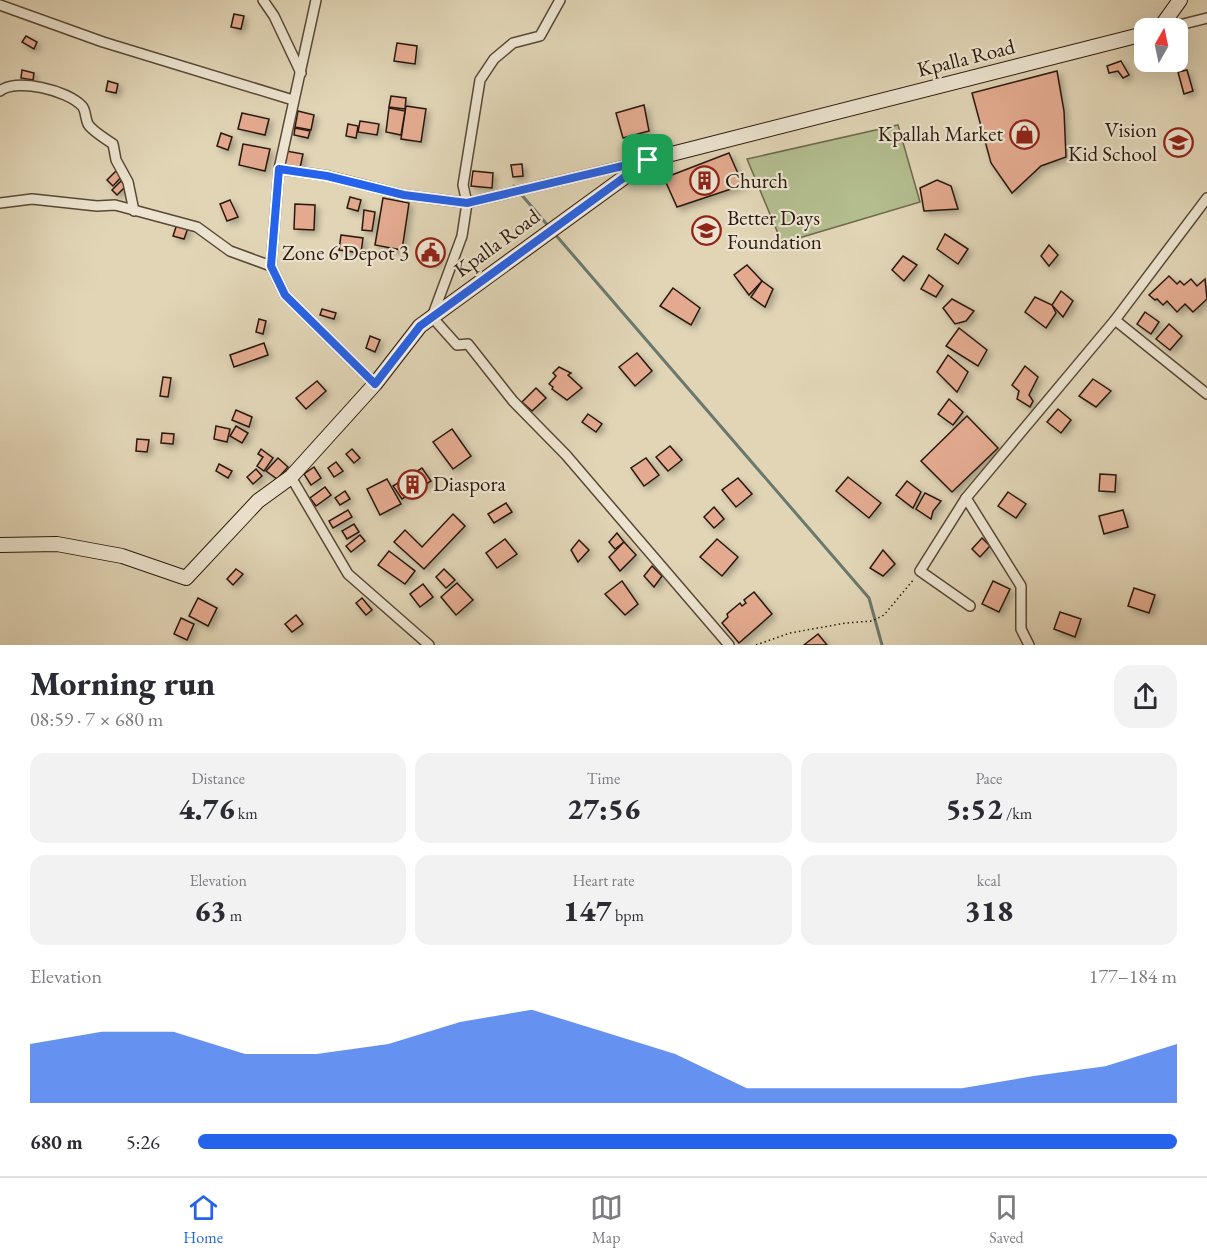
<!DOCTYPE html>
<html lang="en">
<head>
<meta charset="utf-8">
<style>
	:root { --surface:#fff; --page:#f2f2f3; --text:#2b2b33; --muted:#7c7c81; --line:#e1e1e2; --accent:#2563eb }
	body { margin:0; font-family:"EB Garamond",serif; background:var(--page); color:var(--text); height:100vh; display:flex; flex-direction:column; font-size:22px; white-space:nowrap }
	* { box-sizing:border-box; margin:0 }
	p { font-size:20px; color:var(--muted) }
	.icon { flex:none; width:33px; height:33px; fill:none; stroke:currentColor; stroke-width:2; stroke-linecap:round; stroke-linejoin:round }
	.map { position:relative; height:645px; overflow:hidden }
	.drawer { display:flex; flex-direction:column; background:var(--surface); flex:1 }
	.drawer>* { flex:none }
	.needle { width:39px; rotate:9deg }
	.fabs { position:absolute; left:1134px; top:18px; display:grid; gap:12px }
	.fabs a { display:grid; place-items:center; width:54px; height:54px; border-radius:12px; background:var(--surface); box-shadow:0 6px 24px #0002; font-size:30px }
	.pin { position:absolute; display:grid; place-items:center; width:51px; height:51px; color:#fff; margin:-26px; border-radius:12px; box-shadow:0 3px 9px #0006 }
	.round { display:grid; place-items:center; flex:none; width:63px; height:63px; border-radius:18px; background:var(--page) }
	.overview { display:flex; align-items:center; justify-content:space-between; height:102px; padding:0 30px }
	h1 { font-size:33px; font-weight:800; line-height:45px }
	.stats { display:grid; grid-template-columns:repeat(3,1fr); gap:9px; height:102px; padding:6px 30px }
	.stats div { display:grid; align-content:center; border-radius:15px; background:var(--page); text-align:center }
	.stats b { font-size:30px; font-weight:800 }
	.stats small { font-size:16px; font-weight:400 }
	.stats p { font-size:16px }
	.chart { height:168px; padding:12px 30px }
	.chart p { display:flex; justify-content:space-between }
	.chart svg { width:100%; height:108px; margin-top:6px; fill:var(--accent); opacity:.7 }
	ul { padding:0 30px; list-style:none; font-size:20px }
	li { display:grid; grid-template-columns:96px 72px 1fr; align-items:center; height:45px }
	li i { height:15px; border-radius:8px; background:var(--accent) }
	.tabs { display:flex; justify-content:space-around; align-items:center; height:84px; border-top:2px solid var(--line); background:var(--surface); font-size:16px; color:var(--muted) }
	.tabs a { display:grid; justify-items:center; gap:3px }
	.tabs .selected { color:var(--accent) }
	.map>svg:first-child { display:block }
	.pitch { fill:#b3bd8e; stroke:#6f6b4d; stroke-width:1.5 }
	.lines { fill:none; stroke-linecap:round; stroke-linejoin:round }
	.stream { stroke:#6a796d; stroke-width:3 }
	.building { fill:#e3aa8f; stroke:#2b190c; stroke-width:1.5; filter:url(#shadow) }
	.street-casing { stroke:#584836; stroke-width:12 }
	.secondary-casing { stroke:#2b190c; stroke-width:16 }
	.path { stroke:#2b190c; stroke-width:1.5; stroke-dasharray:1.5 3; stroke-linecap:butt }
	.street { stroke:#ece4d0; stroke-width:9 }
	.secondary { stroke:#ece4d0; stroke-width:14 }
	.route-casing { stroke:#fff; stroke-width:12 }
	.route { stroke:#2563eb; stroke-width:8 }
	.labels { text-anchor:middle; stroke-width:4.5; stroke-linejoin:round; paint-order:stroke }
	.street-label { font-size:21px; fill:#2b190c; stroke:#ece4d0 }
	.poi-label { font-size:21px; fill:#2b190c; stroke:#ece4d0; text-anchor:end }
</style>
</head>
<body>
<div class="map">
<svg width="1207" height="645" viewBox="0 0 1207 645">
	<defs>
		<filter id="shadow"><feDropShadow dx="3.5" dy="3.5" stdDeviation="3" flood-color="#0004"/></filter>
	</defs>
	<rect width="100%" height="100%" fill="#e1d5b6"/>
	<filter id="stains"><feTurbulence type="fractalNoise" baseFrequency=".00333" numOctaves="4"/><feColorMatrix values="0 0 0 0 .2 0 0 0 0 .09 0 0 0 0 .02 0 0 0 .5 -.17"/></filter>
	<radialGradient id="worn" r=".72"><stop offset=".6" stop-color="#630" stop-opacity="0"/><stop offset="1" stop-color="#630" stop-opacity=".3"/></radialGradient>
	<polygon class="pitch" points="898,125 920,202 782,243 747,159"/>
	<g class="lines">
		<g class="stream">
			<polyline points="514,186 550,228"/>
			<polyline points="554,233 869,598 882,645"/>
		</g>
	</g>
	<g class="building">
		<polygon points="234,14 244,16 241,29 231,27"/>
		<polygon points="26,36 37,42 34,49 22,42"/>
		<polygon points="397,43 417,46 415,64 394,61"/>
		<polygon points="1121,61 1129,75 1123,78 1118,71 1109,73 1107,66"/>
		<polygon points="22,70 34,73 33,80 21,78"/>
		<polygon points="1187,70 1193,91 1184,94 1178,72"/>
		<polygon points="1057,71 1064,111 1066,157 1041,166 1012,193 991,163 972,93"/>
		<polygon points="108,81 118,84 116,93 106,91"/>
		<polygon points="391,96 406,98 405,109 389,107"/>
		<polygon points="644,105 649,131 623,138 616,113"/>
		<polygon points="406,106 426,109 421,142 401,139"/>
		<polygon points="389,108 405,111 401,135 386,132"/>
		<polygon points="298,111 314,115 311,130 295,127"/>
		<polygon points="242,113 269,119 265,135 238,129"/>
		<polygon points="360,121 379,124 377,135 358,132"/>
		<polygon points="348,124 358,126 356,138 346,136"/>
		<polygon points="295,128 310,131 308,138 294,135"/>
		<polygon points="221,133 232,137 228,150 217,146"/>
		<polygon points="243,144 270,149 265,171 239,165"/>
		<polygon points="286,151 303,154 300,168 284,166"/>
		<polygon points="729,153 743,185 677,207 664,178"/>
		<polygon points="522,164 523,176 513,177 511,165"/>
		<polygon points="116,171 122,176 113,186 107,180"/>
		<polygon points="473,171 493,173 492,188 471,186"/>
		<polygon points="937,180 951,186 958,209 924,211 920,188"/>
		<polygon points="121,181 126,186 117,195 112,190"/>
		<polygon points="350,197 361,200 358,211 347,208"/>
		<polygon points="383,198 409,203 402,250 375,245"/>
		<polygon points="230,200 238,217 227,221 220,204"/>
		<polygon points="295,204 315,205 314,230 294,229"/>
		<polygon points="364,210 375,212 372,231 362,230"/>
		<polygon points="177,224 188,228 184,239 173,236"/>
		<polygon points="945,234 968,249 958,264 937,249"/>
		<polygon points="341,235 363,238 361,253 339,250"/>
		<polygon points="423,242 440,245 437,263 420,260"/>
		<polygon points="1049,245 1058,255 1049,266 1041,256"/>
		<polygon points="903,256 917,265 904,281 892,270"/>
		<polygon points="747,265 762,281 749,295 734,275"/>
		<polygon points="929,275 943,286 936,297 921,289"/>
		<polygon points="1169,276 1177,284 1180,281 1184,285 1191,279 1197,286 1205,279 1207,299 1193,312 1185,304 1177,312 1167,301 1163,305 1157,299 1155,300 1149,295"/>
		<polygon points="762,281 773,289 765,307 751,297"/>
		<polygon points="673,288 700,308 691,325 660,306"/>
		<polygon points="1061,291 1073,301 1063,317 1052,305"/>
		<polygon points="1035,297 1052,305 1056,313 1046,328 1025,312"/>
		<polygon points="952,299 974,311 966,321 955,324 943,308"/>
		<polygon points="322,309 336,313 334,319 320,315"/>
		<polygon points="1145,312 1159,322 1151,334 1137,324"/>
		<polygon points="259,319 266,321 263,334 256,332"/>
		<polygon points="1169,324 1182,336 1170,350 1156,339"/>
		<polygon points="959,328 987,350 978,366 946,346"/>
		<polygon points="370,336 380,340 375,352 366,348"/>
		<polygon points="264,343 268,355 234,367 230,355"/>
		<polygon points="637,353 652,371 635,386 619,367"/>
		<polygon points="948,355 968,372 957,392 937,372"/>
		<polygon points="1025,366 1038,377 1029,395 1033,401 1030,407 1017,399 1019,391 1012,385"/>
		<polygon points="559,367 571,373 568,375 582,388 567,400 552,389 553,387 549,384 556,376 553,373"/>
		<polygon points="163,377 171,378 168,397 160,396"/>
		<polygon points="1093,379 1111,391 1096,407 1079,396"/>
		<polygon points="317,381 326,391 306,409 296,398"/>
		<polygon points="536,388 546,398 532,411 522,402"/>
		<polygon points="949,399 963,412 953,425 938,414"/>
		<polygon points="1058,409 1071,420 1061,433 1047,422"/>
		<polygon points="236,410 252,417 249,427 232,420"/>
		<polygon points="588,414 602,424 596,432 582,422"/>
		<polygon points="967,416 998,448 952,492 921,461"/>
		<polygon points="216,426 230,429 227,442 214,439"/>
		<polygon points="236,426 248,433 242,443 230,436"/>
		<polygon points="452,429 471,456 453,469 433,442"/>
		<polygon points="162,433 174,434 173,444 161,443"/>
		<polygon points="137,439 149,440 147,452 136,451"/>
		<polygon points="670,446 682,460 668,471 656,457"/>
		<polygon points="261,449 273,458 264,471 257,466 263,457 258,454"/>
		<polygon points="352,449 360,458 354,463 346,454"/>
		<polygon points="278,458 288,467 277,479 266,471"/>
		<polygon points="646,458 659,475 644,486 631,468"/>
		<polygon points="336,462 343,471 334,477 328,468"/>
		<polygon points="219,464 232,471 228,478 216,471"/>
		<polygon points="314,467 321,478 311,485 304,474"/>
		<polygon points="422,468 431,481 402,499 393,486"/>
		<polygon points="256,469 262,476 253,484 247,477"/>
		<polygon points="1100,474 1116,475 1115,492 1099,491"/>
		<polygon points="848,477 881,503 869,518 836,491"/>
		<polygon points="738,478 752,494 736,507 722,490"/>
		<polygon points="387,479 401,504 380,515 367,489"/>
		<polygon points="907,481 921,492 913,508 896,495"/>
		<polygon points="325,487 331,495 316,506 310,498"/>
		<polygon points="345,491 350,499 340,505 335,498"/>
		<polygon points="1008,492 1026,504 1016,518 998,506"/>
		<polygon points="925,493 941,501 933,511 931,519 916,509"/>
		<polygon points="506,503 512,512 494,523 488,514"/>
		<polygon points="714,507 724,519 714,528 704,517"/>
		<polygon points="348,510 352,517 333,528 329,521"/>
		<polygon points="1123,510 1128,527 1104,534 1099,516"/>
		<polygon points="453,514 465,526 424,569 394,542 405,530 422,547"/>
		<polygon points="354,524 359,532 347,539 342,531"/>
		<polygon points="617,533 624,542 615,549 609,542"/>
		<polygon points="360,535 365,541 351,552 346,546"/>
		<polygon points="982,538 990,546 980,557 972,549"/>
		<polygon points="505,539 517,554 497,568 486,553"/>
		<polygon points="717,539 738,557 722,576 700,557"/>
		<polygon points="579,540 589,550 578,562 571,550"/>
		<polygon points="624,542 636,555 620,571 609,557"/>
		<polygon points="883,550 895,564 883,576 870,568"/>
		<polygon points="389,551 415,571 405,584 378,565"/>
		<polygon points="652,566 662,576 654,587 644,576"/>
		<polygon points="236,569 243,574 233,585 227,579"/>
		<polygon points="444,569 455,580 446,588 436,577"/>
		<polygon points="622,581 638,604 625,615 605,594"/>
		<polygon points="993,581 1010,589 999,612 982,604"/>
		<polygon points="457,583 473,600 456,615 441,597"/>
		<polygon points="423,584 433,597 420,607 410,594"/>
		<polygon points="1134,588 1155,595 1149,613 1128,606"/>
		<polygon points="754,592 772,614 739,643 722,623 728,617 727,614 740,603 742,606 746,603 744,600"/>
		<polygon points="198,598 217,608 208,626 189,616"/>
		<polygon points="362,598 372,610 366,615 356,603"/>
		<polygon points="1060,612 1081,619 1075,637 1054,629"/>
		<polygon points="296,615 303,624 292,632 285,624"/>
		<polygon points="181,618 194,624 187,640 174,634"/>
		<polygon points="818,634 827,645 804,645"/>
	</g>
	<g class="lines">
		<defs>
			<g id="street">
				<polyline points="263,0 274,16 301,73"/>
				<polyline points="316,0 279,169 271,266 285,295 375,384"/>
				<polyline points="560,0 540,36 513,43 494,59 480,80 463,185 467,203 462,236 432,317 457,345 468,344 513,401 566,455 729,645"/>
				<polyline points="0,5 103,42 293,100"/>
				<polyline points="1167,28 1207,18"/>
				<path d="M 0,91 C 17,78 67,90 82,106 C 86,110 85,118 88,124 C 92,131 106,139 113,144 L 116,160 L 128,182 L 134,211"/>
				<polyline points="279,169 328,176 404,195 467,203 643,161"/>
				<polyline points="0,203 32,199 97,206 115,205 197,227 230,251 271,266"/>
				<polyline points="1115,320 1207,394"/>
				<polyline points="291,477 348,574 429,645"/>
				<polyline points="966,498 920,571 970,606"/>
				<polyline points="1029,645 1021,629 1021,586 966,498 1115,320 1207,198"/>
			</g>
			<g id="secondary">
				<polyline points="1160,28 1180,0"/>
				<polyline points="0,545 57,544 122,556 186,578 258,501 291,477 375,384 420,326 648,160 1144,34"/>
			</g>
		</defs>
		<use href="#street" class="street-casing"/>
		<use href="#secondary" class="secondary-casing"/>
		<polyline class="path" points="756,645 790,633 846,623 872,621 884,615 914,579"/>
		<use href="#street" class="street"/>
		<use href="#secondary" class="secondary"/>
	</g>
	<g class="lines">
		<defs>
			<polygon id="route" points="648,160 420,326 375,384 285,295 271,266 279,169 327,176 404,195 467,203"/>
		</defs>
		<use href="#route" class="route-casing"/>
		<use href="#route" class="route"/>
	</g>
	<defs>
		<symbol id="shop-ring" viewBox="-11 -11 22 22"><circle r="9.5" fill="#ece4d0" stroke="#8f2418" stroke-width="1.5"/><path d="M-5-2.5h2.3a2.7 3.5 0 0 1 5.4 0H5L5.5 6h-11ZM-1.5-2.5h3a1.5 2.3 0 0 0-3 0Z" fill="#8f2418"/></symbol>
		<symbol id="school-ring" viewBox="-11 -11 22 22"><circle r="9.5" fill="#ece4d0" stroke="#8f2418" stroke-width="1.5"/><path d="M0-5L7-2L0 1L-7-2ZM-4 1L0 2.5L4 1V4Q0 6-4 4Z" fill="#8f2418"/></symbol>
		<symbol id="building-ring" viewBox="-11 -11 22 22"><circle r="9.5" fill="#ece4d0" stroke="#8f2418" stroke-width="1.5"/><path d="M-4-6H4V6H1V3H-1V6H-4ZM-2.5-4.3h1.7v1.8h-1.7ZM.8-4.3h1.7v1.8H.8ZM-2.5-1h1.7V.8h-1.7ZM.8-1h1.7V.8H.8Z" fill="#8f2418"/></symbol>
		<symbol id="civic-ring" viewBox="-11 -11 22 22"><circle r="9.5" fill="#ece4d0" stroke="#8f2418" stroke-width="1.5"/><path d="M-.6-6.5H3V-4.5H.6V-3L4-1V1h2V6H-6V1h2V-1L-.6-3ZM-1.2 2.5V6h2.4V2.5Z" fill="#8f2418"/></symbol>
	</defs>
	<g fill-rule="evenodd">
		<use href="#shop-ring" x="1008" y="118" width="33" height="33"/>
		<use href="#school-ring" x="1162" y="126" width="33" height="33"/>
		<use href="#building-ring" x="688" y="164" width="33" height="33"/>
		<use href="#school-ring" x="690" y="214" width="33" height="33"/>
		<use href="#civic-ring" x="414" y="236" width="33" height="33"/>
		<use href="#building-ring" x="396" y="468" width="33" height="33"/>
	</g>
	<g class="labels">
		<g class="street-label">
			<text transform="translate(966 58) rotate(-14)" y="7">Kpalla Road</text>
			<text transform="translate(497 243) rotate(-36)" y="7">Kpalla Road</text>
		</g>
		<g class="poi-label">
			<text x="1157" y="137">Vision<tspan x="1157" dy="24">Kid School</tspan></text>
			<text x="1003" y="141">Kpallah Market</text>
			<text x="725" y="188" text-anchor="start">Church</text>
			<text x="727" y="225" text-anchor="start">Better Days<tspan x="727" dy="24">Foundation</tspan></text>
			<text x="409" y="260">Zone 6 Depot 3</text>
			<text x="433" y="491" text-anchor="start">Diaspora</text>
		</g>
	</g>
	<rect width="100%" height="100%" filter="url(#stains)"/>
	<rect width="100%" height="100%" fill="url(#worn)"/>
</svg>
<div class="fabs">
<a><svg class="needle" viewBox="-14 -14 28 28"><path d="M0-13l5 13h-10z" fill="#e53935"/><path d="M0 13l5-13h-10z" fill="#7c7c81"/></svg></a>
</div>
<div class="pin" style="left:648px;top:160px;background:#1e9e55"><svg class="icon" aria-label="arrive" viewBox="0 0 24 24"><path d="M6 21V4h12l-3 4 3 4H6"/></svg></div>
</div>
<section class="drawer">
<div class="overview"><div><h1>Morning run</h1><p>08:59 · 7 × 680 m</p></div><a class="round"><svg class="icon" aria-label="share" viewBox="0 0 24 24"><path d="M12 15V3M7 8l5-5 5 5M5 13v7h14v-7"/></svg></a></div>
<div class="stats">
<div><p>Distance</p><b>4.76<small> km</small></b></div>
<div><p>Time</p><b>27:56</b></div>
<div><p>Pace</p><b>5:52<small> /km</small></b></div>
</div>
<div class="stats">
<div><p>Elevation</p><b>63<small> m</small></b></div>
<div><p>Heart rate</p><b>147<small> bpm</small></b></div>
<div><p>kcal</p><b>318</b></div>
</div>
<div class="chart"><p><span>Elevation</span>177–184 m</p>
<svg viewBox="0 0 160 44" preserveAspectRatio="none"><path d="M0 44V20L10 15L20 15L30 24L40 24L50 20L60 11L70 6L80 15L90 24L100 38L110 38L120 38L130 38L140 33L150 29L160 20V44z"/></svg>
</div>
<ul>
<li><b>680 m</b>5:26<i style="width:100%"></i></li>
</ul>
</section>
<nav class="tabs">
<a class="selected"><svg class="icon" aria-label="home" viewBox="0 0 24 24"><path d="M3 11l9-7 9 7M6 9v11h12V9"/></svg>Home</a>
<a><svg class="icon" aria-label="map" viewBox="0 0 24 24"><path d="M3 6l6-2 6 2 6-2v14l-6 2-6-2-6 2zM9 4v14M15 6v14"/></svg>Map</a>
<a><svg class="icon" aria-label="saved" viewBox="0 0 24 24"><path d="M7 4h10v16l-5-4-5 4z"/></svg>Saved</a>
</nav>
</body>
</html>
